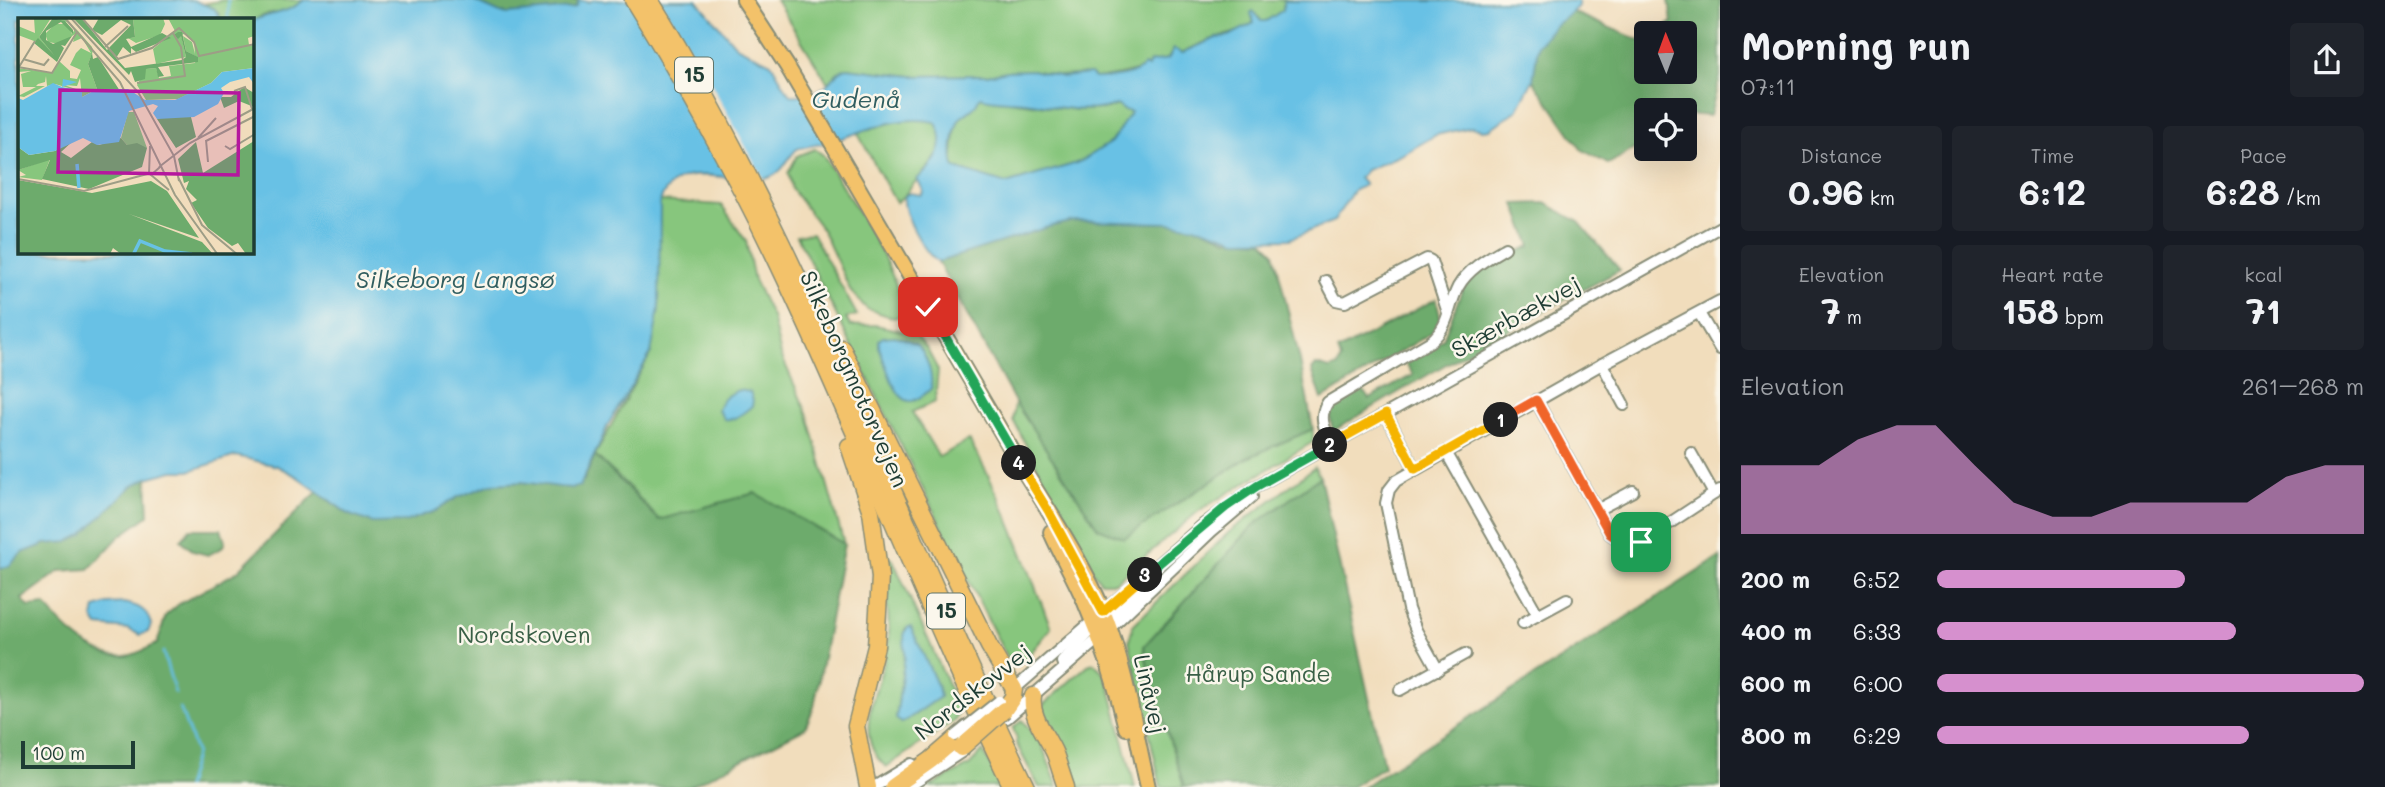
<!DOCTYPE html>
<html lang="en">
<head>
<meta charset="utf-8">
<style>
	:root { --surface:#171b24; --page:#20242c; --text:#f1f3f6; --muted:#9ea1a6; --accent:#d690ce }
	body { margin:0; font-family:Mali,sans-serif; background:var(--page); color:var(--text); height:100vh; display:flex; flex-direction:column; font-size:26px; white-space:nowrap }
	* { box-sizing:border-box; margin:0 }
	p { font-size:23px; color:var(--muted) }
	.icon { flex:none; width:38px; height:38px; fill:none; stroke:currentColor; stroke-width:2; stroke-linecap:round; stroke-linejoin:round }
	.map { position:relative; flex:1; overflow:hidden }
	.details { display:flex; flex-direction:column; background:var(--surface); width:665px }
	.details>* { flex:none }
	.needle { width:46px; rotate:359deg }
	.buttons { position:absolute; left:1634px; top:21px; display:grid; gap:14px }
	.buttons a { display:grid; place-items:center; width:63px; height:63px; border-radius:7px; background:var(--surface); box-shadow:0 7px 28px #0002; font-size:35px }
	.scale { position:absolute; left:21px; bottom:18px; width:114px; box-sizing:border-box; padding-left:7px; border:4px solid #1f3d34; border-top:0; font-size:19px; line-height:24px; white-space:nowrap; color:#1f3d34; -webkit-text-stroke:5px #fbf7ec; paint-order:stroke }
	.pin { position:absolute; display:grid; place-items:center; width:60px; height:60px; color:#fff; margin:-30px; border-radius:14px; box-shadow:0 4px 10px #0006 }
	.km { position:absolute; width:35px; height:35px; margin:-18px; border-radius:50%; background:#222; color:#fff; font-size:19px; line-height:35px; text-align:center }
	.round { display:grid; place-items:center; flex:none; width:74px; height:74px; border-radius:7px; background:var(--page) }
	.summary { display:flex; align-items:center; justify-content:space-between; height:119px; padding:0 21px }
	h1 { font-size:38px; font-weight:800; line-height:52px }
	.figures { display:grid; grid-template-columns:repeat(3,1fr); gap:10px; height:119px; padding:7px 21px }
	.figures div { display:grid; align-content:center; border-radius:7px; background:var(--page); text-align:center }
	.figures b { font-size:35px; font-weight:800 }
	.figures small { font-size:19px; font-weight:400 }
	.figures p { font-size:19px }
	.chart { height:196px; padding:14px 21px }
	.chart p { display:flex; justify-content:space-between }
	.chart svg { width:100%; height:126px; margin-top:7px; fill:var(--accent); opacity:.7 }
	ul { padding:0 21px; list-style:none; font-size:23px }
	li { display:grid; grid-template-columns:112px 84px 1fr; align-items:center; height:52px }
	li i { height:18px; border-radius:9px; background:var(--accent) }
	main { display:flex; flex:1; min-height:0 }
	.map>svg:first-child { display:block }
	.green { fill:#87c67d; stroke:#538258; stroke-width:2; fill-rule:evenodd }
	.forest { fill:#6dab6c; stroke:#467450; stroke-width:2 }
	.water { fill:#68c1e5; stroke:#447f8c; stroke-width:2; fill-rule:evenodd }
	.pier { fill:#f1ddbc }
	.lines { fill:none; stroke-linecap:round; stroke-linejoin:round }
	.stream { stroke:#68c1e5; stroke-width:2.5 }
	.minor-casing { stroke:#888d78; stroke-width:14 }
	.major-casing { stroke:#888d78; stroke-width:18 }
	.highway-casing { stroke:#888d78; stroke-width:19 }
	.minor { stroke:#fff; stroke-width:10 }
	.major { stroke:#f3c26a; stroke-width:14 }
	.highway { stroke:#f3c26a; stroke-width:16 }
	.minor-bridge-casing { stroke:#888d78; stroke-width:14; stroke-linecap:butt }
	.highway-bridge-casing { stroke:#888d78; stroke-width:19; stroke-linecap:butt }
	.minor-bridge { stroke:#fff; stroke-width:10 }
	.highway-bridge { stroke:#f3c26a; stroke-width:16 }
	.split-1-casing { stroke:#fff; stroke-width:14 }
	.split-2-casing { stroke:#fff; stroke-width:14 }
	.split-3-casing { stroke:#fff; stroke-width:14 }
	.split-4-casing { stroke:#fff; stroke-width:14 }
	.split-5-casing { stroke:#fff; stroke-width:14 }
	.split-1 { stroke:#f0652b; stroke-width:9 }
	.split-2 { stroke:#f5b400; stroke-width:9 }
	.split-3 { stroke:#22a559; stroke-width:9 }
	.split-4 { stroke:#f5b400; stroke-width:9 }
	.split-5 { stroke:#22a559; stroke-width:9 }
	.labels { text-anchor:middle; stroke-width:5; stroke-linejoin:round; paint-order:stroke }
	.shield { fill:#fbf7ec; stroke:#61756b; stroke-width:2 }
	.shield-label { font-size:21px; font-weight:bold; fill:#1f3d34 }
	.street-label { font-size:23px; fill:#1f3d34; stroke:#fbf7ec }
	.park-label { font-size:23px; fill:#395f46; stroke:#fbf7ec }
	.water-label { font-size:24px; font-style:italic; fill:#315e60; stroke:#fbf7ec }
	.inset-river { fill:none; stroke:#68c1e5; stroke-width:3.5 }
	.inset-road { fill:none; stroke:#9d9d86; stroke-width:2 }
	.view { fill:#b5179e; fill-opacity:0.15; stroke:#b5179e; stroke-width:3.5 }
	.inset-edge { fill:none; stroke:#1f3d34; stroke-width:3.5 }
</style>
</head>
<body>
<main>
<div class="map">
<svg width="1720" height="787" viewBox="0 0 1720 787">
	<rect width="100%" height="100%" fill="#fbf7ec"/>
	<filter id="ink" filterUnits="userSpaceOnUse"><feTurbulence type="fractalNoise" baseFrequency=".0143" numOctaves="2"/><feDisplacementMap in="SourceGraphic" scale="14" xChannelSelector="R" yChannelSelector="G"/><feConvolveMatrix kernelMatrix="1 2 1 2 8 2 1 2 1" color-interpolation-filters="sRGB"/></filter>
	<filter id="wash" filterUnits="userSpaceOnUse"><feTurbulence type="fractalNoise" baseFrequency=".00686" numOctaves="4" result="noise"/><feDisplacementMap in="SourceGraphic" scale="28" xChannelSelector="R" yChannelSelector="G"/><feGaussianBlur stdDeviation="1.57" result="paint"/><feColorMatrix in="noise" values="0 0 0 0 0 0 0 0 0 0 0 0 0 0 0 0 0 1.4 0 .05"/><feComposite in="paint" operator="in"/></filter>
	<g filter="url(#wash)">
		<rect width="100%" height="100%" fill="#f1ddbc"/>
		<g class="green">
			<path d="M 223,0 L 304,0 L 287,12 L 265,15 L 252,21 L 220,19 C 219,10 212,8 204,4 Z"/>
			<path d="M 776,0 L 1293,0 L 1284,1 L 1283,10 L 1266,21 L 1261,21 L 1258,16 C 1249,33 1228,33 1213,39 C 1202,43 1192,48 1181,53 L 1173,50 L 1168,59 L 1150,62 L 1148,67 C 1131,73 1113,78 1094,78 L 1089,74 L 1061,76 L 1032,70 L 1007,71 L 988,75 L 912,76 L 847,68 L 838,72 L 828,83 Z"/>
			<polygon points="979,97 1077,110 1106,109 1117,105 1124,110 1132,111 1111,142 1083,160 1074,164 1006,184 955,168 952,163 956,125 960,118 973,108"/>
			<path d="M 917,118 L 935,122 C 952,145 933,162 918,179 C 910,187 906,196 896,203 L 857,132 L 902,120 Z"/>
			<path d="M 815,149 L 823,155 C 850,200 896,264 904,314 L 894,318 L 867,309 L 851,292 L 823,231 L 792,189 L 788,173 L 797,156 Z"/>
			<polygon points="660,201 721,205 746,241 754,280 772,317 781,355 808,415 844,544 755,493 659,520 630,488 595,455 651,353"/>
			<path d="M 812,233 L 857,315 L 846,318 L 850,326 L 876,325 L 915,334 L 927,349 L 938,370 L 935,402 L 912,412 L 939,457 L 969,440 C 1004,499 1026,564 1051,628 L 1025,660 L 1015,662 L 1007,658 L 797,236 Z"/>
			<polygon points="1015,402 1098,528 1124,538 1247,458 1313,429 1313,442 1200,510 1115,582 1101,582 1090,568 1013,420"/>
			<polygon points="1315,467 1320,478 1253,526 1144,646 1148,668 1184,787 1161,787 1129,641 1133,625 1228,533"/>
			<path d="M 888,557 L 893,560 L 959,709 L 955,720 L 886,767 C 847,733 885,680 889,639 C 890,621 886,602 886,584 C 886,575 887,566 888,557 ZM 911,628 L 938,687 L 940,697 L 902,723 L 896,718 L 905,655 L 905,629 Z"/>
			<polygon points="1094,663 1104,673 1109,684 1135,787 1077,787 1068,755 1043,709 1043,705 1088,665"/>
			<polygon points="1022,720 1041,743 1058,787 1039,787 1016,743 1017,739 1013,728"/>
			<polygon points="983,751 1002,787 928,787 969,766"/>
		</g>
		<g class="forest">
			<polygon points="471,0 579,0 577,6 574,8 509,14 500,13"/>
			<polygon points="1669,0 1720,0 1720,77 1710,116 1685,114 1685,110 1647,110 1647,130 1642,133 1643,144 1608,164 1581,149 1533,80 1538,45 1553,27 1572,12 1639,40 1647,36 1647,72 1685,72 1685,33 1652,33 1672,23"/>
			<polygon points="1545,203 1579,222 1620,270 1448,363 1333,431 1328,407 1359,385 1369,399 1413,375 1404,360 1443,339 1463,288 1488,264 1531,246 1515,204"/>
			<polygon points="1074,221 1170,223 1202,228 1227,239 1263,241 1274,252 1300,361 1313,429 1247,458 1124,538 1098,528 1015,402 938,262 1048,227"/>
			<polygon points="1436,299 1441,319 1433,332 1322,399 1312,370 1316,365 1330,369 1338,366 1341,359 1338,351"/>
			<path d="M 595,455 L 659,520 L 755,493 L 844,544 L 814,707 L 805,728 L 689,787 L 0,787 L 0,569 L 9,566 L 22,553 L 45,544 L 104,513 L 132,486 L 147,478 L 149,515 L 119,537 L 89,569 L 60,571 L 22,599 L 29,607 L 45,605 C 63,628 94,659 126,656 C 136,655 147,648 157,644 L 166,615 L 179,604 L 237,572 L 317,492 L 350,515 L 404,522 L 435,511 L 458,497 L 491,484 L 522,482 L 573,488 L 584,480 Z"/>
			<polygon points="1320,477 1384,766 1351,787 1184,787 1148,668 1144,646 1253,526"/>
			<polygon points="190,529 221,529 225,542 222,548 208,555 193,551 181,540"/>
			<polygon points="1720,557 1720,787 1363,787 1385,772"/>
		</g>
		<g class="water">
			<path d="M 0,0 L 193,0 L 215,9 L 220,18 L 19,19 L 19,252 L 252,252 L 252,21 C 270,13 288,14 304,0 L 471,0 L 500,13 L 509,14 L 574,8 L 577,6 L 579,0 L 588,2 L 595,0 L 697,0 L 736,46 L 771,63 L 790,95 C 802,96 814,94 824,87 C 833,80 836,71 847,68 L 912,76 L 988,75 L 1007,71 L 1032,70 L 1063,77 L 1090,74 L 1094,78 C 1109,78 1135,78 1144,65 L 1148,67 L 1150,62 L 1168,59 L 1174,49 L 1182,53 L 1216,38 L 1229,36 L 1254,23 L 1251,13 L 1253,11 L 1261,21 L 1266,21 L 1283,10 L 1284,1 L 1578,1 L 1578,6 L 1572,12 L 1553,27 L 1538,45 L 1533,80 L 1517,110 L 1490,129 L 1482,130 L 1472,127 L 1436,135 L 1403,154 L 1366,170 L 1359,178 L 1365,185 L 1353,191 L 1334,221 L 1290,239 L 1237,240 L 1202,228 L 1170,223 L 1074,221 L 1048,227 L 938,262 C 924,253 902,213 904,197 L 909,193 L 922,195 L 923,190 L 917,179 C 935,165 950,143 935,122 C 897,114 864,132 829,142 C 818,145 807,146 797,149 C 787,158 784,172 770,177 C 736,189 680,153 660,201 L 659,309 L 651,353 L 609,423 L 580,486 L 573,488 L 560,487 L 522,482 L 491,484 L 458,497 L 435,511 L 404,522 L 373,523 L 350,515 L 296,476 L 277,466 L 236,456 L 189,471 L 173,471 L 147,478 L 132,486 L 82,535 L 68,542 L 45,544 L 22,553 L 9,566 L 0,569 ZM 981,97 C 995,102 1010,100 1025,102 C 1054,106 1087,115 1117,105 L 1124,110 L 1131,112 L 1111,142 L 1083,160 L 1074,164 L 1006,184 L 955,168 C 950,158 953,133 958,122 C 961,114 970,113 975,106 C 977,103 978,99 981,97 Z"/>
			<path d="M 895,336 C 903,338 911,340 917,345 C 927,354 933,376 931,389 C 926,393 919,400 912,401 C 896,404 884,360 879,347 L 879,340 L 883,337 Z"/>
			<path d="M 738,390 L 750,392 L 753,400 L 752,406 C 743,413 735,421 724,419 L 718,410 L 723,398 Z"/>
			<path d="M 125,603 C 139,606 148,610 151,625 L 148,632 L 140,635 L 128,629 L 98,626 L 93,618 L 95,608 L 108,604 Z"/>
			<polygon points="908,627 911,627 938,687 940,697 902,723 896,719 905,655 904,635"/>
		</g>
		<polygon class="pier" points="644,0 659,0 712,85 765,182 745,181"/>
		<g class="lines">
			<g class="stream">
				<polyline points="228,0 228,19"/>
				<polyline points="163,652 175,693"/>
				<polyline points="180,708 196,752 186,787"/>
			</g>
		</g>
	</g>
	<g filter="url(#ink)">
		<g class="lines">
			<defs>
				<g id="minor">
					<polyline points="1326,281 1336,300 1345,302 1427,259 1431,261 1448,313"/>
					<polyline points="1699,313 1720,349"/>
					<polyline points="1602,364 1624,405"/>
					<polyline points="1536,400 1610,534 1622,542 1641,542 1720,490"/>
					<polyline points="1386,414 1415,469"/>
					<path d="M 1333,444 C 1324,429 1318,417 1328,402 L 1431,341 C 1450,325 1447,309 1458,287 C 1468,269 1488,258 1505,248"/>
					<polyline points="1446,452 1538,615"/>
					<polyline points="1691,453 1714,494"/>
					<polyline points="1597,510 1633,491"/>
					<polyline points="1523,623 1567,599"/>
					<polyline points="1103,625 1149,580"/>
					<polyline points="1062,662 1098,623"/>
					<polyline points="1438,670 1416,630 1408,609 1386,503 1389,490 1396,481 1602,364 1720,301"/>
					<polyline points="1400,690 1465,654"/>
					<polyline points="1011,692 1203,525 1257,486 1720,227"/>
					<polyline points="1007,718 1104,634 1212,531 1252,497"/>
					<polyline points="874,787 912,764"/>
					<polyline points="908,787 963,751"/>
				</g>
				<g id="major">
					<path d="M 744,0 L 787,66 L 1027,476 C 1055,520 1089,573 1107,621 C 1127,675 1135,731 1148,787"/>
					<path d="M 1051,532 C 1061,555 1074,577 1084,600 C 1102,642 1116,684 1126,728"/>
				</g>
				<g id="highway">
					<path d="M 633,0 C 684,82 732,168 774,255 C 858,430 927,612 1012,787"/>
					<path d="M 650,0 C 804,248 899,525 1027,787"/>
					<polyline points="842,348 989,646 1014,689 1013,697 1004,710"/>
					<polyline points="849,446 871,512 880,577 876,646 856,726 868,787"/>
					<path d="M 1033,696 C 1030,718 1047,735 1055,754 C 1059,765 1062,776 1066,787"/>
					<polyline points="893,787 931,760 968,728"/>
				</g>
			</defs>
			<use href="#minor" class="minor-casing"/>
			<use href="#major" class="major-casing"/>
			<use href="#highway" class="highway-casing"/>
			<use href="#minor" class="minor"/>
			<use href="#major" class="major"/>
			<use href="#highway" class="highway"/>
			<defs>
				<polyline id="minor-bridge" points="955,736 999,701"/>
				<polyline id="highway-bridge" points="961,748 1004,710"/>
			</defs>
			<use href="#minor-bridge" class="minor-bridge-casing"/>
			<use href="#highway-bridge" class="highway-bridge-casing"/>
			<use href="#minor-bridge" class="minor-bridge"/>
			<use href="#highway-bridge" class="highway-bridge"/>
		</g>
	</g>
	<g class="lines" filter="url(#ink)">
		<defs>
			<polyline id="split-1" points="1501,420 1536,400 1610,534 1622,542 1641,542"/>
			<polyline id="split-2" points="1330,445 1386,414 1415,469 1501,420"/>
			<polyline id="split-3" points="1145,575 1226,507 1257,486 1330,445"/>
			<polyline id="split-4" points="1019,463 1049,512 1103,612 1145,575"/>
			<polyline id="split-5" points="928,307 1019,463"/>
		</defs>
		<use href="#split-1" class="split-1-casing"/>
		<use href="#split-2" class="split-2-casing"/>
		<use href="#split-3" class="split-3-casing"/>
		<use href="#split-4" class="split-4-casing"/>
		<use href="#split-5" class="split-5-casing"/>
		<use href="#split-1" class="split-1"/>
		<use href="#split-2" class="split-2"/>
		<use href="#split-3" class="split-3"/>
		<use href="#split-4" class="split-4"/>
		<use href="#split-5" class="split-5"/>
	</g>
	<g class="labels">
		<g class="shield">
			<rect x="675" y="57.5" width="38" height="35" rx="5"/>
			<rect x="927" y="593.5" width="38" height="35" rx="5"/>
		</g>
		<g class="shield-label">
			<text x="694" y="82">15</text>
			<text x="946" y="618">15</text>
		</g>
		<g class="street-label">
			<text transform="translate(1516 317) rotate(-29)" y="8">Skærbækvej</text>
			<text transform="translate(854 379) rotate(66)" y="8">Silkeborgmotorvejen</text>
			<text transform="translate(973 692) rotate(-38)" y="8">Nordskovvej</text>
			<text transform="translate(1150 694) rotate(77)" y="8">Linåvej</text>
		</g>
		<g class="park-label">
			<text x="524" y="643">Nordskoven</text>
			<text x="1258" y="682">Hårup Sande</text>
		</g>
		<g class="water-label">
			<text x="856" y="108">Gudenå</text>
			<text x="455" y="288">Silkeborg Langsø</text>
		</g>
	</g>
	<g transform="translate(18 18)">
		<rect width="236" height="236" fill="#f1ddbc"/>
		<path d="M 16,0 L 33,0 L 21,19 L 37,38 L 24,26 L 0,17 L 0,8 L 17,15 ZM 35,0 L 46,0 L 60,13 L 74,29 L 75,33 L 70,46 L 79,71 L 64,79 L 62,60 L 59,68 L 46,67 L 58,71 L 54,71 L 37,66 L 29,68 L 28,58 L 27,64 L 20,66 L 18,68 L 27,68 L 6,79 L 0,78 L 18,69 L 5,69 L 3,56 L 13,53 L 0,54 L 0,50 L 34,55 L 41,43 L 52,53 L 52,60 L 59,61 L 63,52 L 52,47 L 58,35 L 63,30 L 73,35 L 64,20 L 55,24 L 57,16 L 42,26 L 30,24 L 27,16 L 37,6 L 49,6 L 54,16 L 57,11 L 49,4 ZM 109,0 L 145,0 L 147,6 L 142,17 L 118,25 L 110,20 L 117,19 L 115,1 ZM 150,0 L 236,0 L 236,18 L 230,20 L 231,27 L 236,27 L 236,50 L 204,54 L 193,65 L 160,81 L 128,82 L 119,67 L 128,51 L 138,50 L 141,60 L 153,58 L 151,48 L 177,45 L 179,39 L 168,33 L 165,18 L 174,24 L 177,36 L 176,23 L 166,16 L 163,17 L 168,39 L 138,46 L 135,31 L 157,13 ZM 110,94 L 116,94 L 129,130 L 109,127 L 103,120 ZM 32,141 L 24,162 L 0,159 L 8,157 L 0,152 Z" fill="#87c67d"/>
		<path d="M 35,0 L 47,3 L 55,12 L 55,16 L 43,4 L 28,13 L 28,22 L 35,26 L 54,18 L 47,28 L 43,27 L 46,30 L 39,44 L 16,25 L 20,20 L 36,37 L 21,19 ZM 55,0 L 64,0 L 89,32 L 113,7 L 103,2 L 84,17 L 74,12 L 81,0 L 121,0 L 115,1 L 117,19 L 108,21 L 113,29 L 144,15 L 153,20 L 118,34 L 113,30 L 113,36 L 105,29 L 98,40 L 107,50 L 164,42 L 168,39 L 163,18 L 160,21 L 156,17 L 160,14 L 164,14 L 168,33 L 180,39 L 180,44 L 140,49 L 146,58 L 140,59 L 138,50 L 128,51 L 127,61 L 117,64 L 113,53 L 111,57 ZM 74,35 L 75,41 L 80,39 L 102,73 L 79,71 L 70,46 ZM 226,69 L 236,75 L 236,89 L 221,83 L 206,90 L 202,79 L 213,79 ZM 153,97 L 173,99 L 178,119 L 158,130 L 139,101 ZM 103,120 L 109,127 L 119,125 L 129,130 L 124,149 L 71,171 L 24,161 L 32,142 L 0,152 L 0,129 L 11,137 L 37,133 L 56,122 L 43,134 L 53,140 L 74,124 L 81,127 ZM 236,123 L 236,236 L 228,236 L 220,225 L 214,228 L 190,210 L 173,185 L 179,182 L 168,171 L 171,163 L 166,165 L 160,141 L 178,124 L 185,155 ZM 0,162 L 74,175 L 133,163 L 149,173 L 181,220 L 111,196 L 184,224 L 195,236 L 103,236 L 95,230 L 92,236 L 0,236 Z" fill="#6dab6c"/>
		<path d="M 236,50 L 236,66 L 231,59 L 212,64 L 203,70 L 206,75 L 200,86 L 176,99 L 139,101 L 135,95 L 140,88 L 135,86 L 111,93 L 101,124 L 79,127 L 65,120 L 37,133 L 11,137 L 0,129 L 0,80 L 5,82 L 35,65 L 44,69 L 45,61 L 59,64 L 44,69 L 64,73 L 64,79 L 79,71 L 110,71 L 127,82 L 157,82 L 193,65 L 204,54 Z" fill="#68c1e5"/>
		<path class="inset-river" d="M 59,146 L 61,170M 115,237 L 122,223 L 147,233 L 174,236"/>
		<path class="inset-road" d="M 47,0 L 102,64 L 157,177 L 200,237M 53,0 L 120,74 L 156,138 L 161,163M 64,0 L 100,41 L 134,30 L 161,10 L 176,24 L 181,38 L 237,26M 87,29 L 110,8M 5,41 L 26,47 L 31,41M 0,49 L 34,55 L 59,14M 1,49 L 17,23M 119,65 L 167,58 L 163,29 L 155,15M 216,73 L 227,69 L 234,91M 180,120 L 198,100M 188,122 L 190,144M 188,123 L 237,98M 207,128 L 212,131 L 237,116M 141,149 L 172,125 L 237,90M 142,149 L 133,157 L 151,172M 131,156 L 132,128M 160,159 L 184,207 L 220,237M 0,161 L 66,173 L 133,155"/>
		<path class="view" d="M 42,72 L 221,75 L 220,157 L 40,154 Z"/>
		<rect width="236" height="236" class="inset-edge"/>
	</g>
</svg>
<div class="buttons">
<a><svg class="needle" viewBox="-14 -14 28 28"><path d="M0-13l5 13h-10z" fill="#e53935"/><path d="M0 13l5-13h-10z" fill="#9ea1a6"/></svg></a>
<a><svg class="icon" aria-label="locate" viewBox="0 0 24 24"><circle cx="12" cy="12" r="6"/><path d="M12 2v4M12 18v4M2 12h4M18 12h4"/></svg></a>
</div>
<div class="scale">100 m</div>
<div class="pin" style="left:1641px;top:542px;background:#1e9e55"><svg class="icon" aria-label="arrive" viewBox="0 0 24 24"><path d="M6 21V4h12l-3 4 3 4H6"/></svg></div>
<div class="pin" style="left:928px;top:307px;background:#d93025"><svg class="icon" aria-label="check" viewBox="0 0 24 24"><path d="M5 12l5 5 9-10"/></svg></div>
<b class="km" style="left:1501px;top:420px">1</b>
<b class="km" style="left:1330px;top:445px">2</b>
<b class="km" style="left:1145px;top:575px">3</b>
<b class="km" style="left:1019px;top:463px">4</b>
</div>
<section class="details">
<div class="summary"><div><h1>Morning run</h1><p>07:11</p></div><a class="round"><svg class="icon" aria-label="share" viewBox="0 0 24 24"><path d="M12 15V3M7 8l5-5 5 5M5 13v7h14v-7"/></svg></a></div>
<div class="figures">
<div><p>Distance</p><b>0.96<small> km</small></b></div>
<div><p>Time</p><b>6:12</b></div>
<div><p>Pace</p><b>6:28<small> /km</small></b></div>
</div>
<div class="figures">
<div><p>Elevation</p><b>7<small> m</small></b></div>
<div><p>Heart rate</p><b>158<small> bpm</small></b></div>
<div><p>kcal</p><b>71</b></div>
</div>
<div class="chart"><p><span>Elevation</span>261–268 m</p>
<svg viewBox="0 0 160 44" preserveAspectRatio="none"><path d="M0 44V20L10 20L20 20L30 11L40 6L50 6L60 20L70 33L80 38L90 38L100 33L110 33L120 33L130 33L140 24L150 20L160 20V44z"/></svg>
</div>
<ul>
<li><b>200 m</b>6:52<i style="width:58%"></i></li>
<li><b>400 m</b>6:33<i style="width:70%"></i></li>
<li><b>600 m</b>6:00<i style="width:100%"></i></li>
<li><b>800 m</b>6:29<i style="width:73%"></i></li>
</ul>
</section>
</main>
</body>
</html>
